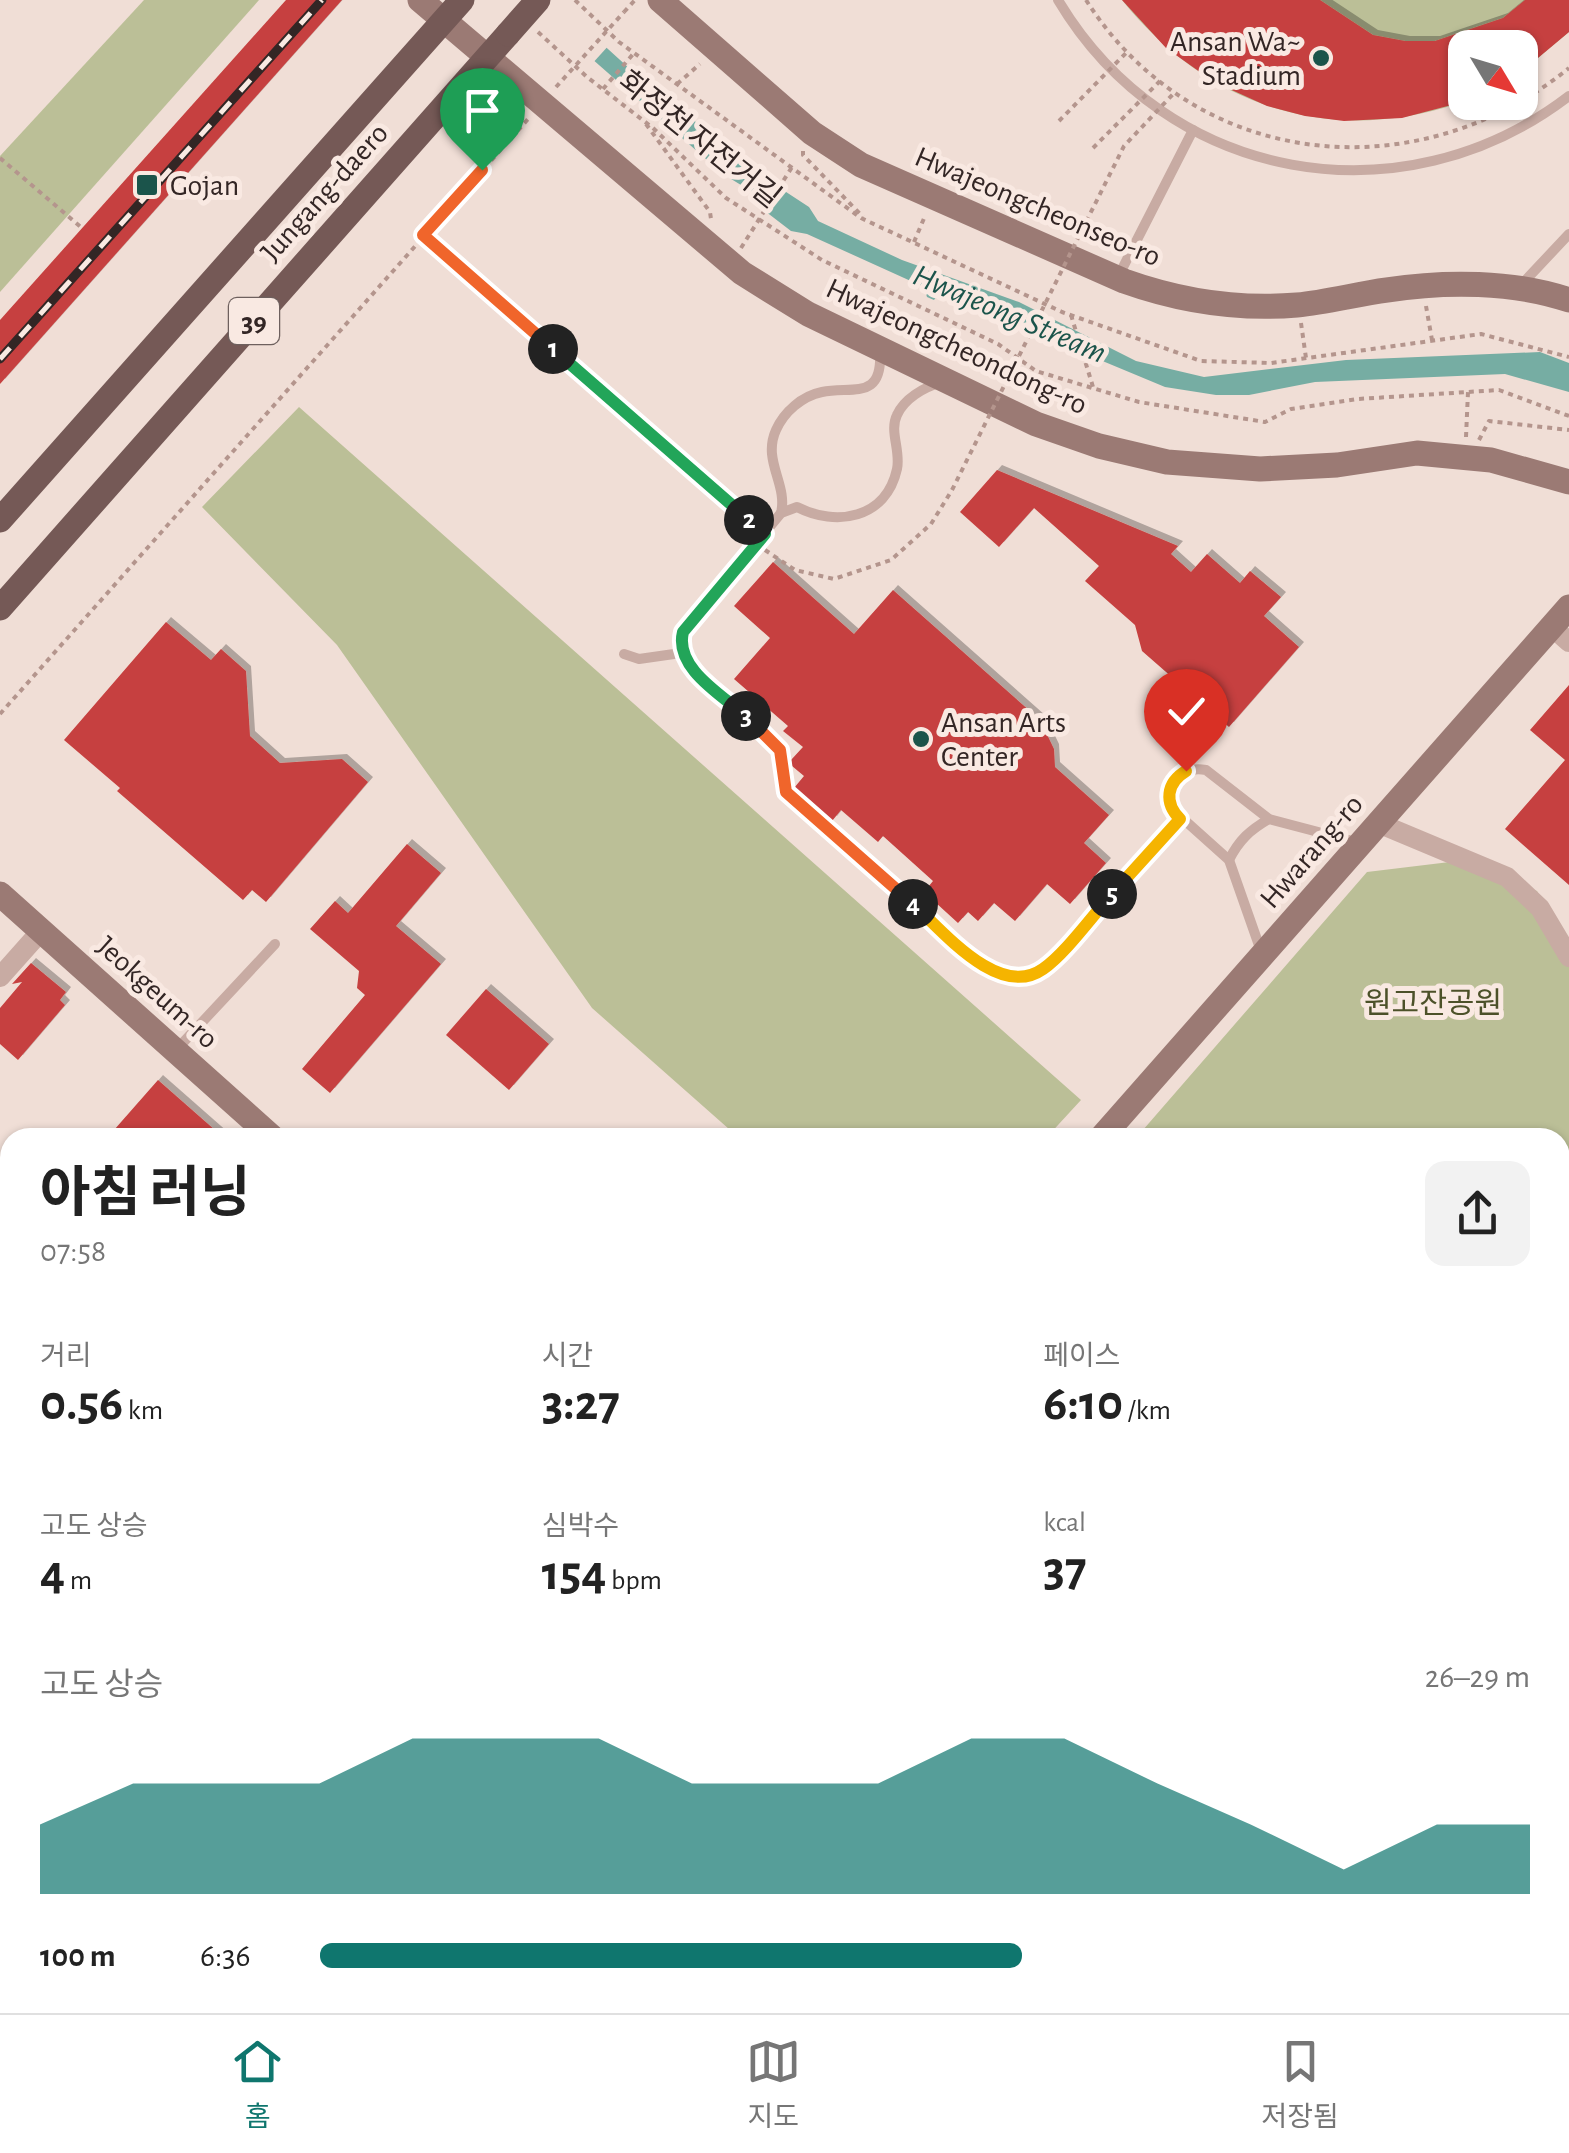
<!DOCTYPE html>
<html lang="ko">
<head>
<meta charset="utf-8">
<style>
	:root { --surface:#fff; --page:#f2f2f2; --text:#222; --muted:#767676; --line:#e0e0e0; --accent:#0f766e }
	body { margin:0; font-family:"Alegreya Sans","Noto Sans KR",sans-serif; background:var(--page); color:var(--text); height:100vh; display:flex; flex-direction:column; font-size:38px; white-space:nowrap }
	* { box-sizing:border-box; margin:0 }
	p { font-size:32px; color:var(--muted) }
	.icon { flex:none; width:55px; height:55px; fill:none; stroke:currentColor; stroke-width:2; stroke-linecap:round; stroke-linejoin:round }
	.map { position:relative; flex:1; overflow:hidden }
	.details { position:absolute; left:0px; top:1128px; width:1570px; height:888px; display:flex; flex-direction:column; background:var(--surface); border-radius:30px 30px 0 0; box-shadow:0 2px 8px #0004 }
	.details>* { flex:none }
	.needle { width:65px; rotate:128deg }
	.buttons { position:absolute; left:1448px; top:30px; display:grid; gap:20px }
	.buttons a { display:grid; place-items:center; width:90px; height:90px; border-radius:20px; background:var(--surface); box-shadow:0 2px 8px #0004; font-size:50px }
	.pin { position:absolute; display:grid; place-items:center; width:85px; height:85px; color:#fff; margin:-102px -42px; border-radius:50% 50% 50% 0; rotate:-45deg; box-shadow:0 0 10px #0007 }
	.pin .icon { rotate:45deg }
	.km { position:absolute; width:50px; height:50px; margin:-25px; border-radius:50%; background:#222; color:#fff; font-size:28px; line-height:50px; text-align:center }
	.round { display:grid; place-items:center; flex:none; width:105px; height:105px; border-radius:20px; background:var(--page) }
	.overview { display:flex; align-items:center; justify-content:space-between; height:170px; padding:0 40px }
	h1 { font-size:55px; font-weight:700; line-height:75px }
	.metrics { display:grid; grid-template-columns:repeat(3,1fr); gap:15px; height:170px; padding:10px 40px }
	.metrics div { display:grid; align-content:center }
	.metrics b { font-size:50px; font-weight:700 }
	.metrics small { font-size:28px; font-weight:400 }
	.metrics p { font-size:28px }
	.chart { height:280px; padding:20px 40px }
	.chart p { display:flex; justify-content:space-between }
	.chart svg { width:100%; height:180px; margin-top:10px; fill:var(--accent); opacity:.7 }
	ul { padding:0 40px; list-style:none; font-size:32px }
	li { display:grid; grid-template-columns:160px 120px 1fr; align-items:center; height:75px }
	li i { height:25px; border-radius:12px; background:var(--accent) }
	.tab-bar { display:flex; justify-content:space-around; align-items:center; height:140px; border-top:2px solid var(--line); background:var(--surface); font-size:28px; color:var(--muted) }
	.tab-bar a { display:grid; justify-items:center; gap:5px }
	.tab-bar .selected { color:var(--accent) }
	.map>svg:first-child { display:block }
	.green { fill:#bbbf97 }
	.water { fill:#76ada3 }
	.pier { fill:#f0ded6 }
	.building { fill:#c6403f; filter:url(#shadow) }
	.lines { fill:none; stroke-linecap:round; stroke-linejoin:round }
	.path { stroke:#b4958d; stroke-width:4; stroke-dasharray:5 5; stroke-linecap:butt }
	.lane { stroke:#c8aba3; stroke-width:10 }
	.street { stroke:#c8aba3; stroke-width:20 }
	.secondary { stroke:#9b7a74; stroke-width:25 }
	.primary { stroke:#755956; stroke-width:25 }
	.rail-casing { stroke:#332625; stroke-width:9 }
	.rail { stroke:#f9e9e2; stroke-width:5; stroke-dasharray:15; stroke-linecap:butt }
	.path-bridge { stroke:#b4958d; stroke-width:4; stroke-dasharray:5 5; stroke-linecap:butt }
	.primary-bridge { stroke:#755956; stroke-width:25 }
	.split-1-casing { stroke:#fff; stroke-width:20 }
	.split-2-casing { stroke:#fff; stroke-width:20 }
	.split-3-casing { stroke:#fff; stroke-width:20 }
	.split-4-casing { stroke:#fff; stroke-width:20 }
	.split-5-casing { stroke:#fff; stroke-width:20 }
	.split-6-casing { stroke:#fff; stroke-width:20 }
	.split-1 { stroke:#f0652b; stroke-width:12 }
	.split-2 { stroke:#22a559; stroke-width:12 }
	.split-3 { stroke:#22a559; stroke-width:12 }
	.split-4 { stroke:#f0652b; stroke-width:12 }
	.split-5 { stroke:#f5b400; stroke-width:12 }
	.split-6 { stroke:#f5b400; stroke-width:12 }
	.poi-dot { fill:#1b544b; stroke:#f9e9e2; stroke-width:4 }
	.labels { text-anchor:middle; stroke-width:10; stroke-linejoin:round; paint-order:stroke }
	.shield { fill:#f9e9e2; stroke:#6e605e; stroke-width:2.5 }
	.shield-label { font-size:28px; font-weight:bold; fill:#332625 }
	.poi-label { font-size:30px; fill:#332625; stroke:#f9e9e2; text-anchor:start }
	.street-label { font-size:30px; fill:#332625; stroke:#f9e9e2 }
	.park-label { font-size:30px; fill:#4c5129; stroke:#f9e9e2 }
	.water-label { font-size:32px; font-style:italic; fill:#1b544b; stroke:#f9e9e2 }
</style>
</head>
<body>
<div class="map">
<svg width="1569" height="2013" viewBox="0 0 1569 2013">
	<defs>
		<filter id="shadow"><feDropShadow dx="5" dy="-5" stdDeviation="0" flood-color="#0004"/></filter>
	</defs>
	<rect width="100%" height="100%" fill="#f0ded6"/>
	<g class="green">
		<polygon points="144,0 259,0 0,292 0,156"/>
		<path d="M 1122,0 L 1569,0 L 1569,32 L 1520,73 L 1520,48 L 1465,48 L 1465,101 L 1459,103 C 1329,147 1207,106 1122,0 Z"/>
		<polygon points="299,407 1081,1100 1047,1137 738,1137 592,1008 337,645 202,507"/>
		<polygon points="1458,861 1537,891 1569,952 1569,1850 1560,1842 1560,1138 1136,1138 1367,872"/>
	</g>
	<polygon class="water" points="525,0 554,0 641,79 738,155 754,171 809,207 818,221 902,260 1019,302 1136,361 1204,377 1346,360 1540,352 1569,363 1569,392 1505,374 1315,382 1249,395 1216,395 1165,387 939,293 934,300 927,297 924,287 807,234 791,231 761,208 754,193 723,174"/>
	<polygon class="pier" points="520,0 561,0 610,44 591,65"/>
	<g class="building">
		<polygon points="286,0 342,0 0,384 0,320"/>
		<polygon points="1122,0 1320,0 1373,35 1405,41 1435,41 1503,18 1525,0 1569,0 1569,32 1520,73 1520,48 1465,48 1465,101 1459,103 1402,118 1344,121 1305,116 1267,106 1214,82 1166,48"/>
		<polygon points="997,470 1178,546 1171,554 1191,572 1207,554 1240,583 1250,571 1281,597 1264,616 1299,647 1229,727 1142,651 1135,625 1085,581 1099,566 1034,508 999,547 960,512"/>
		<polygon points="773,562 854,634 893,590 1040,720 1054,749 1055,767 1109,815 1084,843 1106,863 1070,904 1047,884 1015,921 994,903 978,921 968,912 958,923 924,892 933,881 883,836 878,842 841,810 832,821 794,788 804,776 792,766 791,760 803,747 783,731 788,726 734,679 770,638 734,606"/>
		<polygon points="166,622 211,660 221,649 246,671 250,736 280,763 342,759 368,782 266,902 252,890 243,900 117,791 120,788 64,740"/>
		<polygon points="1569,685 1569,885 1505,829 1565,760 1530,730"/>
		<polygon points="407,844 441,873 396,926 441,964 330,1093 302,1069 365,995 357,988 359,971 310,929 335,901 348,913"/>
		<polygon points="31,963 66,992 60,1000 65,1005 18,1060 0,1044 0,1008 22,982 12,984"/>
		<polygon points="486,989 549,1044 509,1090 446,1035"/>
		<polygon points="158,1080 224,1138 107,1138"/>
	</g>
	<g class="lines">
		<g class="path">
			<polyline points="575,0 619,42 861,218 1062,312 1201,361 1271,363 1481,334 1569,357"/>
			<path d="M 1086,0 C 1195,171 1417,192 1569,68"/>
			<polyline points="624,12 635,0"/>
			<polyline points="538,32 587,77 653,128 726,198 822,260 998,344 1036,371 1139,402 1265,422 1291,409 1358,399 1499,390 1569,416"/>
			<polyline points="677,84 700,64"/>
			<polyline points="603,89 634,53"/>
			<polyline points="646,124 710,212 711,219"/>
			<polyline points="803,151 803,155 863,217"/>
			<polyline points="0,158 82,228"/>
			<polyline points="423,235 754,524"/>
			<polyline points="914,242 925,216"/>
			<polyline points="741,248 792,167"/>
			<polyline points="1426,306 1432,340"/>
			<polyline points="1071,315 1093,387"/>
			<polyline points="1301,323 1306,358"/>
			<polyline points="1466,437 1468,392"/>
			<polyline points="1479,440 1489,421 1569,430"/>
			<polyline points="765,550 795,570 834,579 891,560 931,524 952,490"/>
			<polyline points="0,714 528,119"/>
		</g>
		<g class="lane">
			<path d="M 1058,0 C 1167,183 1402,224 1569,96"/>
			<polyline points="1118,277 1193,130"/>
			<polyline points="1521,285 1569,234"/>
			<path d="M 940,383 C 924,387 904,399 897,415 C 889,431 901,451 897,469 C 886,519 836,527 797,507 L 781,513 L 683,632 L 681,653 L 686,663 L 772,740 L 783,763 L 786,792 L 989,971 C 1009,979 1024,978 1044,969 L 1180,819"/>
			<path d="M 781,513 C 788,484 762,461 776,430 C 784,412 802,396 822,392 C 853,386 883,401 880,351"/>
			<polyline points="624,654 639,659 681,653"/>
			<path d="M 1229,860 C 1239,840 1250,830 1269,819"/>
			<path d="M 1261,951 L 1229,860 L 1171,808 C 1165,783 1180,766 1206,770 L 1269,819 L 1360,843"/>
			<polyline points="177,1049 275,944"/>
			<polyline points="1141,2013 1148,2005"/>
		</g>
		<g class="street">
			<polyline points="1551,626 1569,642"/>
			<polyline points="1378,823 1507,877 1540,908 1569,957"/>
			<polyline points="0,977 41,931"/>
			<polyline points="1560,1849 1569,1857"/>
			<polyline points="0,1967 10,1976"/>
			<polyline points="43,2005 52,2013"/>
			<polyline points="1477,2005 1486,2013"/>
			<polyline points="1406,2013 1413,2005"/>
		</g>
		<g class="secondary">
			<polyline points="420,0 742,273 808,314 1036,424 1099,446 1167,462 1260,469 1337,465 1417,453 1491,460 1569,482"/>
			<path d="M 660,0 L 812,133 L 861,165 L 1124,281 C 1180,301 1237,310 1297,305 C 1327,302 1357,294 1387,290 C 1445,281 1513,281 1569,300"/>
			<polyline points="0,894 273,1138"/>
			<polyline points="1101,1138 1569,607"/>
			<polyline points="0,1455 10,1464"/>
			<polyline points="0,1583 10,1572"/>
			<polyline points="0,1620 10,1609"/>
			<polyline points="1247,2005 1256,2013"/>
			<polyline points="330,2013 337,2005"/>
		</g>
		<g class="primary">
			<polyline points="0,520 462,0"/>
			<polyline points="0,608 508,34"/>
		</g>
		<defs>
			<polyline id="rail" points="0,359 322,0"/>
		</defs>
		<use href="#rail" class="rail-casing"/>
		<use href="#rail" class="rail"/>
		<g class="path-bridge">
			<polyline points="556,87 624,12"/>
			<polyline points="1059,121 1127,52"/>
			<polyline points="1093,148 1160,81"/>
			<polyline points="952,490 1124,146 1175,92"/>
		</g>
		<polyline class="primary-bridge" points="508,34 538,0"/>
	</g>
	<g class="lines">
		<defs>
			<polyline id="split-1" points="482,170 423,235 553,349"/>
			<polyline id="split-2" points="553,349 749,520"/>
			<path id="split-3" d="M 746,716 C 722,695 674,668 683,632 L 765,534 L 749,520"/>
			<polyline id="split-4" points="746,716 780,750 786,792 913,904"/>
			<path id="split-5" d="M 913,904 C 943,931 999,1000 1043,969 C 1065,954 1093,915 1112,894"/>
			<path id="split-6" d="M 1112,894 L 1180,819 C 1164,803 1166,783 1186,771"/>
		</defs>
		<use href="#split-1" class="split-1-casing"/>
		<use href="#split-2" class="split-2-casing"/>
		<use href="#split-3" class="split-3-casing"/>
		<use href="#split-4" class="split-4-casing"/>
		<use href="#split-5" class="split-5-casing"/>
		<use href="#split-6" class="split-6-casing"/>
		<use href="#split-1" class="split-1"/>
		<use href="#split-2" class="split-2"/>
		<use href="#split-3" class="split-3"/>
		<use href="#split-4" class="split-4"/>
		<use href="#split-5" class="split-5"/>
		<use href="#split-6" class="split-6"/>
	</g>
	<g class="poi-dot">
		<circle cx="1321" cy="58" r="10"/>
		<rect x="135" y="173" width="24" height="24" rx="5"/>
		<circle cx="921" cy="739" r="10"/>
	</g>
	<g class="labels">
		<rect class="shield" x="229" y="298" width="50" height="46" rx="8"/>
		<g class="shield-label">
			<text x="254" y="331">39</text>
		</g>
		<g class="poi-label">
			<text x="1301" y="51" text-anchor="end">Ansan Wa~<tspan x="1301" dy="34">Stadium</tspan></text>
			<text x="170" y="195">Gojan</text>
			<text x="941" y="732">Ansan Arts<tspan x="941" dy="34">Center</tspan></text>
		</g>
		<g class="street-label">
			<text transform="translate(700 139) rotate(39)" y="10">화정천 자전거길</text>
			<text transform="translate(324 192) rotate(-48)" y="10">Jungang-daero</text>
			<text transform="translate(1038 206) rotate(23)" y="10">Hwajeongcheonseo-ro</text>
			<text transform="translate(957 346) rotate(25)" y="10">Hwajeongcheondong-ro</text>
			<text transform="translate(1311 851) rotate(-49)" y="10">Hwarang-ro</text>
			<text transform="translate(158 992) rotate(42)" y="10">Jeokgeum-ro</text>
		</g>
		<g class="park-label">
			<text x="1433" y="1013">원고잔공원</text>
		</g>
		<g class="water-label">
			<text transform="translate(1010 313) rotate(23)" y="11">Hwajeong Stream</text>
		</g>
	</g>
</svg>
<div class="buttons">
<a><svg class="needle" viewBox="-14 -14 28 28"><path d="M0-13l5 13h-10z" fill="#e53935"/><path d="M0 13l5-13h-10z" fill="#767676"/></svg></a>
</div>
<div class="pin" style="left:482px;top:170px;background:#1e9e55"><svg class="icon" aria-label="arrive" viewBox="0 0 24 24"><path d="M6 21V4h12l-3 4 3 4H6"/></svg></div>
<div class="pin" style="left:1186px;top:771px;background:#d93025"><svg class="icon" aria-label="check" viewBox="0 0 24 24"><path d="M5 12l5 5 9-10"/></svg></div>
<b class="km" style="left:553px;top:349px">1</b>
<b class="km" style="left:749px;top:520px">2</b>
<b class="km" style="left:746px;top:716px">3</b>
<b class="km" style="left:913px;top:904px">4</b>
<b class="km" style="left:1112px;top:894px">5</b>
<section class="details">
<div class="overview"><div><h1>아침 러닝</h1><p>07:58</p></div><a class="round"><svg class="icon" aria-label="share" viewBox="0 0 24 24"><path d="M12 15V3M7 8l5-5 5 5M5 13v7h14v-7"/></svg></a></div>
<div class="metrics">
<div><p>거리</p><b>0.56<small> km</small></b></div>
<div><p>시간</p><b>3:27</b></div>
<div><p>페이스</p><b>6:10<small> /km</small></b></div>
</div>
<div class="metrics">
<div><p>고도 상승</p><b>4<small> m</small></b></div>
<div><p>심박수</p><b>154<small> bpm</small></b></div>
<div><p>kcal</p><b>37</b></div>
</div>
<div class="chart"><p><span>고도 상승</span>26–29 m</p>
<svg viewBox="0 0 160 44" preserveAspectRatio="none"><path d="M0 44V27L10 17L20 17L30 17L40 6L50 6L60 6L70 17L80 17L90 17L100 6L110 6L120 17L130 27L140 38L150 27L160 27V44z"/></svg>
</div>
<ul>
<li><b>100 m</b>6:36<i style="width:58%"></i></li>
</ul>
</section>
</div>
<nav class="tab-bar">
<a class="selected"><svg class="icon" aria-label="home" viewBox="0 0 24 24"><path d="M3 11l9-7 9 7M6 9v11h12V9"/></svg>홈</a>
<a><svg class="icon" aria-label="map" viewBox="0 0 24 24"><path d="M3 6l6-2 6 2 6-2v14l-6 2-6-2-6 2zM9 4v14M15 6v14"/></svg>지도</a>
<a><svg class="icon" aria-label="saved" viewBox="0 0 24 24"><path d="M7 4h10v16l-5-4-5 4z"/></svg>저장됨</a>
</nav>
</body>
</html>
